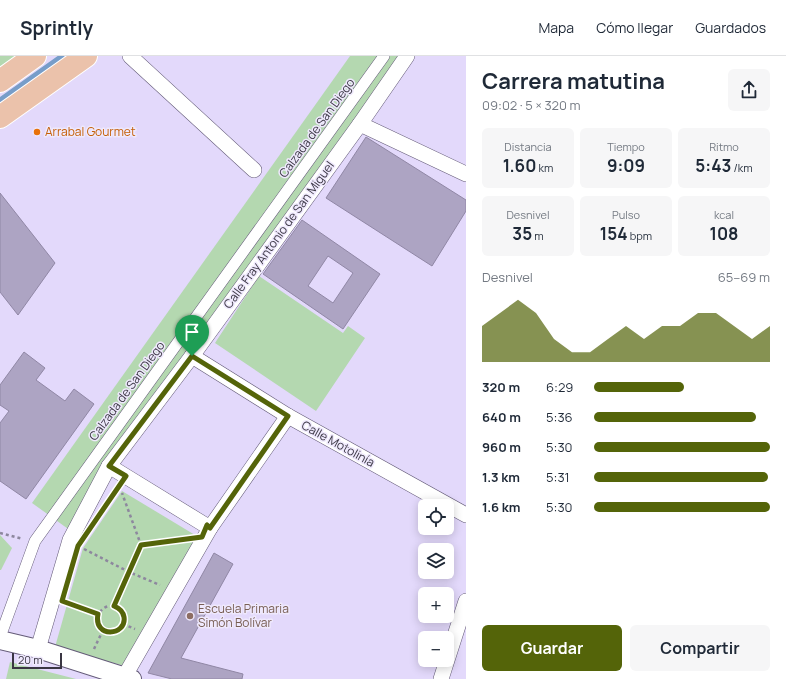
<!DOCTYPE html>
<html lang="es">
<head>
<meta charset="utf-8">
<style>
	:root { --surface:#fff; --page:#f6f6f7; --text:#1f2937; --muted:#747a83; --line:#e0e1e3; --accent:#546409 }
	body { margin:0; font-family:Manrope,sans-serif; background:var(--page); color:var(--text); height:100vh; display:flex; flex-direction:column; font-size:15px; white-space:nowrap }
	* { box-sizing:border-box; margin:0 }
	p { font-size:13px; color:var(--muted) }
	.icon { flex:none; width:22px; height:22px; fill:none; stroke:currentColor; stroke-width:2; stroke-linecap:round; stroke-linejoin:round }
	.map { position:relative; flex:1; overflow:hidden }
	.side { display:flex; flex-direction:column; background:var(--surface); width:320px }
	.side>* { flex:none }
	.buttons { position:absolute; left:418px; top:443px; display:grid; gap:8px }
	.buttons a { display:grid; place-items:center; width:36px; height:36px; border-radius:6px; background:var(--surface); box-shadow:0 2px 10px #0003; font-size:20px }
	.scale { position:absolute; left:12px; bottom:10px; width:50px; box-sizing:border-box; padding-left:4px; border:2px solid #3a3643; border-top:0; font-size:11px; line-height:14px; white-space:nowrap; color:#3a3643; -webkit-text-stroke:3px #efe9fd; paint-order:stroke }
	.pin { position:absolute; display:grid; place-items:center; width:34px; height:34px; color:#fff; margin:-41px -17px; border-radius:50% 50% 50% 0; rotate:-45deg; box-shadow:0 0 4px #0007 }
	.pin .icon { rotate:45deg }
	.round { display:grid; place-items:center; flex:none; width:42px; height:42px; border-radius:6px; background:var(--page) }
	.overview { display:flex; align-items:center; justify-content:space-between; height:68px; padding:0 16px }
	h1 { font-size:22px; font-weight:700; line-height:30px }
	.metrics { display:grid; grid-template-columns:repeat(3,1fr); gap:6px; height:68px; padding:4px 16px }
	.metrics div { display:grid; align-content:center; border-radius:6px; background:var(--page); text-align:center }
	.metrics b { font-size:17px; font-weight:700 }
	.metrics small { font-size:11px; font-weight:400 }
	.metrics p { font-size:11px }
	.chart { height:112px; padding:8px 16px }
	.chart p { display:flex; justify-content:space-between }
	.chart svg { width:100%; height:72px; margin-top:4px; fill:var(--accent); opacity:.7 }
	.primary-button { display:flex; gap:8px; margin-top:auto; padding:8px 16px }
	.primary-button a { flex:1; height:46px; border-radius:6px; background:var(--accent); color:#fff; font-size:16px; font-weight:700; line-height:46px; text-align:center }
	.primary-button a+a { background:var(--page); color:var(--text) }
	ul { padding:0 16px; list-style:none; font-size:13px }
	li { display:grid; grid-template-columns:64px 48px 1fr; align-items:center; height:30px }
	li i { height:10px; border-radius:5px; background:var(--accent) }
	header { display:flex; align-items:center; gap:24px; box-sizing:border-box; height:56px; padding:0 20px; background:var(--surface); border-bottom:1px solid var(--line) }
	header strong { font-size:19px }
	nav { display:flex; gap:22px; margin-inline-start:auto; font-size:14px }
	main { display:flex; flex:1; min-height:0 }
	.map>svg:first-child { display:block }
	.green { fill:#b4d8b0 }
	.lines { fill:none; stroke-linecap:round; stroke-linejoin:round }
	.stream { stroke:#779dc9; stroke-width:5 }
	.building { fill:#ada4c3; stroke:#9087a5; fill-rule:evenodd }
	.pedestrian-casing { stroke:#645b78; stroke-width:12 }
	.minor-casing { stroke:#645b78; stroke-width:16 }
	.tertiary-casing { stroke:#645b78; stroke-width:20 }
	.primary-casing { stroke:#fff; stroke-width:24 }
	.path { stroke:#8d879e; stroke-width:2.5; stroke-dasharray:3 3; stroke-linecap:butt }
	.pedestrian { stroke:#fff; stroke-width:11 }
	.minor { stroke:#fff; stroke-width:15 }
	.tertiary { stroke:#fff; stroke-width:18 }
	.primary { stroke:#ebc2ab; stroke-width:22 }
	.route-casing { stroke:#fff; stroke-width:8 }
	.route { stroke:#546409; stroke-width:5 }
	.food-dot { fill:#e8710a; stroke:#efe9fd; stroke-width:1.5 }
	.education-dot { fill:#8d6e63; stroke:#efe9fd; stroke-width:1.5 }
	.labels { text-anchor:middle; stroke-width:3; stroke-linejoin:round; paint-order:stroke }
	.street-label { font-size:12px; fill:#3a3643; stroke:#efe9fd }
	.food-label { font-size:12px; fill:#c56008; stroke:#efe9fd; text-anchor:start }
	.education-label { font-size:12px; fill:#785e54; stroke:#efe9fd; text-anchor:start }
</style>
</head>
<body>
<header>
<strong>Sprintly</strong>
<nav><a>Mapa</a><a>Cómo llegar</a><a>Guardados</a></nav>
</header>
<main>
<div class="map">
<svg width="466" height="623" viewBox="0 0 466 623">
	<rect width="100%" height="100%" fill="#e3d9fb"/>
	<g class="green">
		<polygon points="0,0 19,0 0,13"/>
		<polygon points="350,0 401,0 71,475 32,447"/>
		<polygon points="259,220 343,277 348,270 365,282 316,355 215,287"/>
		<polygon points="122,435 200,482 125,610 55,591 83,492"/>
		<polygon points="0,479 12,492 1,514 0,514"/>
		<polygon points="10,606 76,623 6,623"/>
	</g>
	<g class="lines">
		<polyline class="stream" points="0,44 62,0"/>
	</g>
	<g class="building">
		<polygon points="366,81 466,144 466,155 432,210 326,142"/>
		<polygon points="0,137 55,207 18,259 0,236"/>
		<path d="M 302,164 L 380,218 L 343,273 L 263,218 ZM 328,200 L 353,217 L 333,247 L 308,230 Z"/>
		<polygon points="24,296 45,312 36,324 65,345 74,333 94,348 26,443 0,425 0,367 9,355 0,349 0,329"/>
		<polygon points="214,497 233,508 181,602 243,618 242,623 172,623 148,617"/>
	</g>
	<g class="lines">
		<defs>
			<polyline id="pedestrian" points="0,581 35,485 384,0"/>
			<g id="minor">
				<polyline points="130,0 254,114"/>
				<polyline points="360,68 466,118"/>
				<polyline points="192,300 288,360 466,459"/>
				<polyline points="109,410 210,472"/>
				<polyline points="38,593 70,484 109,410 192,300 360,68 407,0"/>
				<polyline points="123,623 210,472 288,360"/>
				<polyline points="441,623 466,545"/>
			</g>
			<polyline id="tertiary" points="0,584 38,593 132,623"/>
			<g id="primary">
				<polyline points="0,25 35,0"/>
				<polyline points="0,61 86,0"/>
			</g>
		</defs>
		<use href="#pedestrian" class="pedestrian-casing"/>
		<use href="#minor" class="minor-casing"/>
		<use href="#tertiary" class="tertiary-casing"/>
		<use href="#primary" class="primary-casing"/>
		<g class="path">
			<polyline points="0,477 23,483"/>
			<polyline points="141,489 185,483"/>
			<polyline points="84,493 129,516 160,529"/>
			<polyline points="67,546 98,558"/>
			<circle cx="111" cy="563" r="13"/>
			<polyline points="114,550 141,489 122,437"/>
			<polyline points="123,568 135,573"/>
			<polyline points="94,593 103,574"/>
		</g>
		<use href="#pedestrian" class="pedestrian"/>
		<use href="#minor" class="minor"/>
		<use href="#tertiary" class="tertiary"/>
		<use href="#primary" class="primary"/>
	</g>
	<g class="lines">
		<defs>
			<path id="route" d="M 192,300 L 288,360 L 210,472 L 207,469 L 202,481 L 141,489 L 114,550 C 119,552 123,555 124,561 C 127,580 93,583 98,558 L 62,545 L 78,490 L 126,420 L 109,410 Z"/>
		</defs>
		<use href="#route" class="route-casing"/>
		<use href="#route" class="route"/>
	</g>
	<circle class="food-dot" cx="37" cy="76" r="4"/>
	<circle class="education-dot" cx="190" cy="560" r="4"/>
	<g class="labels">
		<g class="street-label">
			<text transform="translate(317 72) rotate(-54)" y="4">Calzada de San Diego</text>
			<text transform="translate(279 179) rotate(-54)" y="4">Calle Fray Antonio de San Miguel</text>
			<text transform="translate(127 335) rotate(-54)" y="4">Calzada de San Diego</text>
			<text transform="translate(338 388) rotate(29)" y="4">Calle Motolinía</text>
		</g>
		<g class="food-label">
			<text x="45" y="80">Arrabal Gourmet</text>
		</g>
		<g class="education-label">
			<text x="198" y="557">Escuela Primaria<tspan x="198" dy="14">Simón Bolívar</tspan></text>
		</g>
	</g>
</svg>
<div class="buttons">
<a><svg class="icon" aria-label="locate" viewBox="0 0 24 24"><circle cx="12" cy="12" r="6"/><path d="M12 2v4M12 18v4M2 12h4M18 12h4"/></svg></a>
<a><svg class="icon" aria-label="layers" viewBox="0 0 24 24"><path d="M12 4l9 5-9 5-9-5zM3 14l9 5 9-5"/></svg></a>
<a>+</a>
<a>−</a>
</div>
<div class="scale">20 m</div>
<div class="pin" style="left:192px;top:300px;background:#1e9e55"><svg class="icon" aria-label="arrive" viewBox="0 0 24 24"><path d="M6 21V4h12l-3 4 3 4H6"/></svg></div>
</div>
<section class="side">
<div class="overview"><div><h1>Carrera matutina</h1><p>09:02 · 5 × 320 m</p></div><a class="round"><svg class="icon" aria-label="share" viewBox="0 0 24 24"><path d="M12 15V3M7 8l5-5 5 5M5 13v7h14v-7"/></svg></a></div>
<div class="metrics">
<div><p>Distancia</p><b>1.60<small> km</small></b></div>
<div><p>Tiempo</p><b>9:09</b></div>
<div><p>Ritmo</p><b>5:43<small> /km</small></b></div>
</div>
<div class="metrics">
<div><p>Desnivel</p><b>35<small> m</small></b></div>
<div><p>Pulso</p><b>154<small> bpm</small></b></div>
<div><p>kcal</p><b>108</b></div>
</div>
<div class="chart"><p><span>Desnivel</span>65–69 m</p>
<svg viewBox="0 0 160 44" preserveAspectRatio="none"><path d="M0 44V22L10 14L20 6L30 14L40 30L50 38L60 38L70 30L80 22L90 30L100 22L110 22L120 14L130 14L140 22L150 30L160 22V44z"/></svg>
</div>
<ul>
<li><b>320 m</b>6:29<i style="width:51%"></i></li>
<li><b>640 m</b>5:36<i style="width:92%"></i></li>
<li><b>960 m</b>5:30<i style="width:100%"></i></li>
<li><b>1.3 km</b>5:31<i style="width:99%"></i></li>
<li><b>1.6 km</b>5:30<i style="width:100%"></i></li>
</ul>
<div class="primary-button"><a>Guardar</a><a>Compartir</a></div>
</section>
</main>
</body>
</html>
